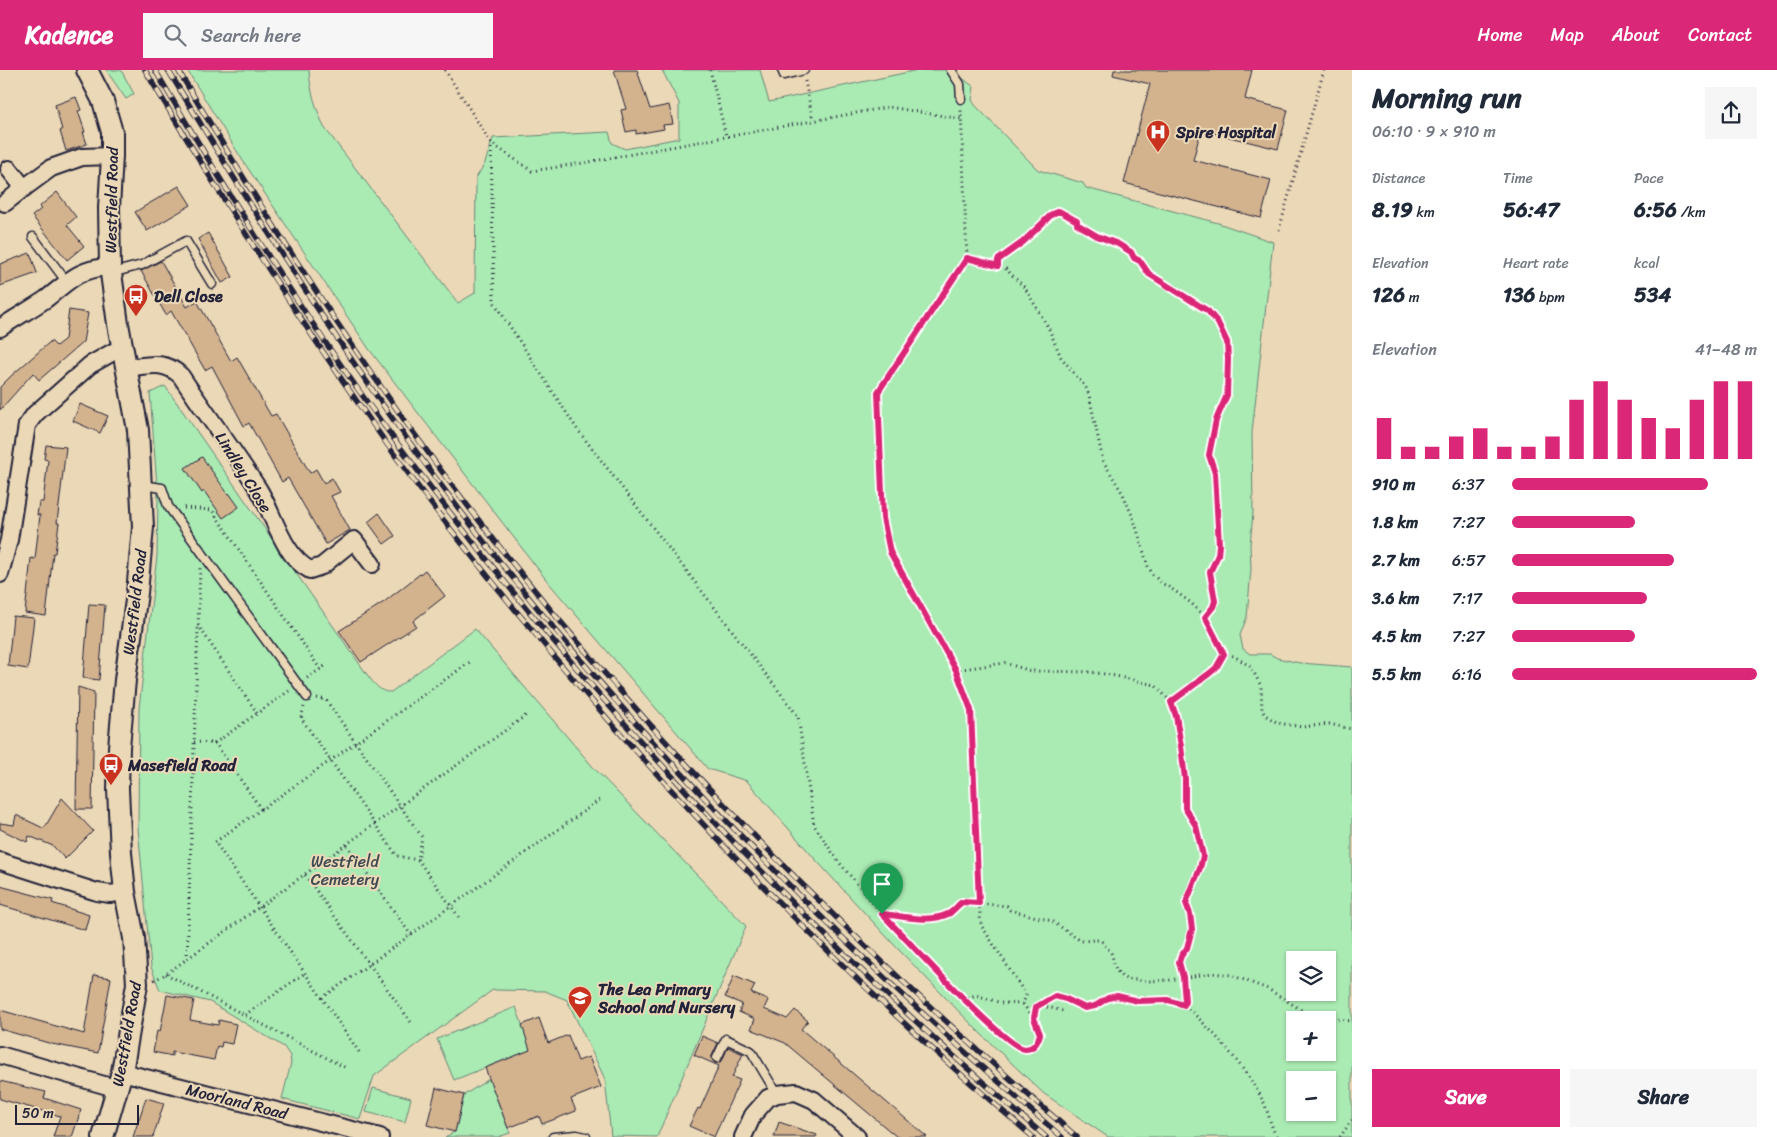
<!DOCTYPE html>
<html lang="en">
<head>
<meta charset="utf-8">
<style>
	:root { --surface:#fff; --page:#f6f6f7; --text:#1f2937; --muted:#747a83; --accent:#db2777 }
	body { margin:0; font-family:Sriracha,sans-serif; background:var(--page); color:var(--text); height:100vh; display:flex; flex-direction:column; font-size:19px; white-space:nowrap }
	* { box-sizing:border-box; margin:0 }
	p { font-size:16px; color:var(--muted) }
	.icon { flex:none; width:28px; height:28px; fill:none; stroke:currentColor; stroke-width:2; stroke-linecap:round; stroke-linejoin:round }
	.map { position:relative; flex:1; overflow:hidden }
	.details { display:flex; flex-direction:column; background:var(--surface); width:425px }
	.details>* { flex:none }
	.fabs { position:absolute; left:1286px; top:881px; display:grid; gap:10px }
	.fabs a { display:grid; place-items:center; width:50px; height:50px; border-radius:0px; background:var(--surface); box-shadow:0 1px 4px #0004; font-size:25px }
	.scale { position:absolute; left:15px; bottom:12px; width:124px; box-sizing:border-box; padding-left:5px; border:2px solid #22223b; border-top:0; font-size:14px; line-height:18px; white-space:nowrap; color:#22223b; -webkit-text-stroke:4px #ebd8b6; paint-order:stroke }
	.pin { position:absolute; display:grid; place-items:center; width:42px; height:42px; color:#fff; margin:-51px -21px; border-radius:50% 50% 50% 0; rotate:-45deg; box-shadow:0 0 5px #0007 }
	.pin .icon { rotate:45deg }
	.round { display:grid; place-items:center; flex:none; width:52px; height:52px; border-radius:0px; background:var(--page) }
	.head { display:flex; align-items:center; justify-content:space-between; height:85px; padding:0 20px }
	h1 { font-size:28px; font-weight:700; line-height:38px }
	.figures { display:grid; grid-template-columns:repeat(3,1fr); gap:8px; height:85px; padding:5px 20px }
	.figures div { display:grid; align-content:center }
	.figures b { font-size:21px; font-weight:700 }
	.figures small { font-size:14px; font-weight:400 }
	.figures p { font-size:14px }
	.chart { height:140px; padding:10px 20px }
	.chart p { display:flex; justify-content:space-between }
	.chart svg { width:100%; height:90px; margin-top:5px; stroke:var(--accent); stroke-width:6 }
	.cta { display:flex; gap:10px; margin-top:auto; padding:10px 20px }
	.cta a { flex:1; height:58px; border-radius:0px; background:var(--accent); color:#fff; font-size:20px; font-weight:700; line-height:58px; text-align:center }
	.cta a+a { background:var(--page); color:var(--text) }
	ul { padding:0 20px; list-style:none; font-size:16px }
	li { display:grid; grid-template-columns:80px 60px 1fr; align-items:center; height:38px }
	li i { height:12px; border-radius:6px; background:var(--accent) }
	header { display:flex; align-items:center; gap:30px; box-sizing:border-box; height:70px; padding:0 25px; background:var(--accent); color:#fff }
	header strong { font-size:24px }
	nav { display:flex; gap:28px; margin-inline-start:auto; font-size:18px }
	.search { width:350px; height:45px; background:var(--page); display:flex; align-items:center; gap:12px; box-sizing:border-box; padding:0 18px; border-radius:0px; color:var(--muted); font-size:19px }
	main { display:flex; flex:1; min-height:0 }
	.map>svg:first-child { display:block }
	.green { fill:#aaeab3; stroke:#668677; fill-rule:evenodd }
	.building { fill:#d3b28e; stroke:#22223b }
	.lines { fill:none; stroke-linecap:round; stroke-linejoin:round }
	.service-casing { stroke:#22223b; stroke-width:11 }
	.minor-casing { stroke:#22223b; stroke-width:20 }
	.tertiary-casing { stroke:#22223b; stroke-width:24 }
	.path { stroke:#22223b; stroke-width:3; stroke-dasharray:1 4; stroke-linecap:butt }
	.service { stroke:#ebd8b6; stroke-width:8 }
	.minor { stroke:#ebd8b6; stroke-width:16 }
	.tertiary { stroke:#ebd8b6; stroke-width:20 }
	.rail-casing { stroke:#22223b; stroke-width:5.5 }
	.rail { stroke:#ebd8b6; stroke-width:4; stroke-dasharray:11; stroke-linecap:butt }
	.route-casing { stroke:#fff; stroke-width:10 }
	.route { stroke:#db2777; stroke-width:6 }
	.labels { text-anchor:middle; stroke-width:4; stroke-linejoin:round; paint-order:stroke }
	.poi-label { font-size:16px; font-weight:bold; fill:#22223b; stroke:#ebd8b6; text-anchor:start }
	.street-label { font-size:16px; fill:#22223b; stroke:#ebd8b6 }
	.park-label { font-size:16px; fill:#3d4a53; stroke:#ebd8b6 }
</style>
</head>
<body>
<header>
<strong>Kadence</strong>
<div class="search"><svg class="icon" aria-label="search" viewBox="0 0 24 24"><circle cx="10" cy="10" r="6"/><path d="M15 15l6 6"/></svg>Search here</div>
<nav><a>Home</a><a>Map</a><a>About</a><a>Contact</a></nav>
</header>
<main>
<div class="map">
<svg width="1352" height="1067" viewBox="0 0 1352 1067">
	<rect width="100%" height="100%" fill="#ebd8b6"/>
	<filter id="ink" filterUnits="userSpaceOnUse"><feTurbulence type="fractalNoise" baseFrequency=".02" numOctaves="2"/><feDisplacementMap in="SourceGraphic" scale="10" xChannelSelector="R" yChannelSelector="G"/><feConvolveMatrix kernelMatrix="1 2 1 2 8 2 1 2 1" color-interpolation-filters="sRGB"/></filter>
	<g filter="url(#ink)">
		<g class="green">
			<polygon points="106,0 121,0 134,24 126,29"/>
			<path d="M 187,0 L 309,0 C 310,21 316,38 324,57 L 458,233 L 475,223 L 476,108 L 485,93 L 493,68 L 609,62 L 612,73 L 625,79 L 679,68 L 679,33 L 662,0 L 760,0 L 769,32 L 918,0 L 952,0 L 974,17 L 972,30 L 975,35 L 1038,100 L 1083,113 L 1086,118 L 1218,153 L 1273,172 L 1252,362 L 1253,443 L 1250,475 L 1251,499 L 1247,547 L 1240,565 L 1243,579 L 1250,584 L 1270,584 L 1277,588 L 1300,593 L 1352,597 L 1352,1067 L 1108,1067 L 1043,1023 L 981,964 L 897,878 L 815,789 L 747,711 L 708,699 L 548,512 L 369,279 L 243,91 ZM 1295,890 L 1328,890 L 1328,922 L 1295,922 ZM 1295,950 L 1328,950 L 1328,982 L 1295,982 ZM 1295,1010 L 1328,1010 L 1328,1042 L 1295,1042 Z"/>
			<path d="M 165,316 L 368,606 C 374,613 380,623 391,622 L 475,559 L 593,697 L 746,856 L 657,1067 L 611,1066 L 605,1009 L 567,930 L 545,921 L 495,920 L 494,919 L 374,1006 L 360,1049 L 282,1029 L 291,993 L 290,986 L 284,977 L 210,932 L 160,920 L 151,897 L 138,758 L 139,638 L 157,486 L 158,429 L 150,323 Z"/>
			<polygon points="516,937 528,971 545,965 548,973 454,1010 437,969"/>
			<polygon points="489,1009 510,1063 498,1067 445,1067 455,1062 464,1025"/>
			<polygon points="373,1018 411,1028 405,1052 366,1042"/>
		</g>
		<g class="building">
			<polygon points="614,0 637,0 650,39 669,35 673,54 663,55 664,59 636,64 636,60 626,62 621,40 626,39"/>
			<polygon points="1114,0 1252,0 1245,29 1288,40 1278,79 1201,60 1193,90 1271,110 1261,148 1124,113 1150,14 1113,5"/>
			<polygon points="76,27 81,40 78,41 85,62 83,62 87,74 66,81 60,61 62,60 55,35"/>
			<polygon points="179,116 191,135 147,161 135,142"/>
			<polygon points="57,122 76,147 67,155 84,176 67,190 32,146 41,139 39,137"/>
			<polygon points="208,163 233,207 222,213 198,169"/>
			<polygon points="30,183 37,203 0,216 0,194"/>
			<polygon points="161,191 187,237 197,231 231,291 237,287 271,346 276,344 310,403 316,399 324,413 332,408 340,422 331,426 350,460 326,474 288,408 282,412 249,353 244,356 212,296 205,300 171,241 166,245 141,201"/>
			<polygon points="69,240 88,243 83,272 39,310 33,303 0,340 0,317 11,306 51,271 56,276 65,269"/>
			<polygon points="80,334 108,346 100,363 73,351"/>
			<polygon points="46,375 66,377 57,453 59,453 55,483 53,483 46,546 25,543 31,488 35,489 40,445 37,445 39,432 43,432 48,390 44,389"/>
			<polygon points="202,387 228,424 229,423 239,437 223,448 204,421 202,423 185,398"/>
			<polygon points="379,443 395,466 384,474 368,452"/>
			<polygon points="425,500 445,526 413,551 416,556 361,592 339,561 384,532"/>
			<polygon points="89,534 105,535 99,610 83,608"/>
			<polygon points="13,546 34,548 28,599 8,596"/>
			<polygon points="78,617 94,622 92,739 76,739"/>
			<polygon points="62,728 93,761 65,789 53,776 29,766 27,772 0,759 0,753 14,755 16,745 43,758 45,757"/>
			<polygon points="0,816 53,830 52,833 89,845 85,860 0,835"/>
			<polygon points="94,905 111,908 98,983 52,974 0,959 0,940 84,964"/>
			<polygon points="734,906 755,915 751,923 768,930 764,939 787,949 795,940 808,951 801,959 927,1067 897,1067 785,973 751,959 755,949 739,942 742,934 725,927"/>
			<polygon points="167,925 194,930 190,950 218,955 219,950 236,954 232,974 222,972 221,977 217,976 214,990 172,982 172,986 153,982 157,961 160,962"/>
			<polygon points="539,948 548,973 568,965 578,991 589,987 601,1017 571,1029 576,1041 542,1054 539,1046 508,1058 485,998 530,980 522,955"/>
			<polygon points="702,966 718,973 711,988 715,993 722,991 728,977 743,984 732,1007 740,1010 714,1067 689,1056 698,1038 700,1039 719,996 694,985"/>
			<polygon points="0,1011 46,1022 44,1028 81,1040 72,1067 53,1067 60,1046 0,1029"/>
			<polygon points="436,1018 464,1025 455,1062 427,1055"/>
			<polygon points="146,1028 164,1033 153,1067 133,1067"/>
			<polygon points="779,1052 817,1065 816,1067 774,1067"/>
		</g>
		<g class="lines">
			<defs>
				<g id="service">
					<polyline points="782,0 784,5 804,0"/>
					<polyline points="951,0 960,14 961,29"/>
					<polyline points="33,167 66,211"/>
					<polyline points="111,203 142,195 186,171 212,214"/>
					<polyline points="142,415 162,418 168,436 307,627"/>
					<polyline points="717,988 726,969 751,981 777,1024"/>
					<polyline points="553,1067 577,1065 586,1067"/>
				</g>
				<g id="minor">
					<polyline points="9,99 24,118 51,98 82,87 112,86"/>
					<polyline points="5,133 24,118"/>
					<path d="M 0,258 C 15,248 31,239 46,229 C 72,209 75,201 110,196"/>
					<path d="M 126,298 C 147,296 164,289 181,306 C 206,344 234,381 259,420 C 274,445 283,486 310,500 L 322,496 L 354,470 L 372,494"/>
					<polyline points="0,504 9,470 27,355 35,344 90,295 113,282 123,281"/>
					<polyline points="0,791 97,822 110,824 125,822"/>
					<polyline points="0,985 118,1019"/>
					<polyline points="122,1002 380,1067"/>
					<polyline points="743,1067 753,1045 768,1028 777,1024 796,1022 814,1030 857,1067"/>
				</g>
				<polyline id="tertiary" points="87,0 103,31 112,62 112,86 109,138 110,196 118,254 138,360 143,457 137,523 125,610 119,677 118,719 121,783 125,822 134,868 137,914 122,1002 103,1067"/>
			</defs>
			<use href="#service" class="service-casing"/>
			<use href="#minor" class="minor-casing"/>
			<use href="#tertiary" class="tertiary-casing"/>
			<g class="path">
				<polyline points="445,0 491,73 532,101 583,93 889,37 962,49"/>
				<polyline points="710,0 726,66"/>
				<polyline points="805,11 813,50"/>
				<polyline points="491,73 494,232 577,359 798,646 814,755 838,791 882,844 963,929 1008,971 1025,979 1032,977 1037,972 1040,964 1036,951 1023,934 1026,925 981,855 979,833 971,640 955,600 889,482 883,447 878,323 967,188 961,40"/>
				<polyline points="1279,160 1324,0"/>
				<polyline points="967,188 1005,198 1025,218 1048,257 1061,287 1086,318 1089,325 1103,391 1123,424 1134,450 1148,496 1153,505 1163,514 1172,519 1191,533 1205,547 1213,537 1215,531 1210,502 1218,485 1219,475 1215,403 1209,385 1216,350 1227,325 1229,289 1227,272 1218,253 1208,241 1149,204 1140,191 1134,188 1131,182 1118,173 1097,166 1077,154 1077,151 1059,141 1052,144 1023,172 998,190 999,196"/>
				<polyline points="184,438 212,440 320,599"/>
				<polyline points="1205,547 1224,584 1234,586 1251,597 1261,616 1262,640 1265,645 1278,653 1302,657 1329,654 1352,659"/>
				<polyline points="198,555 257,643"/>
				<path d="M 1224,584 L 1216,598 L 1211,603 L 1171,632 L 1176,646 L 1181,676 L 1185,709 L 1185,738 L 1196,756 L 1203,786 L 1200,798 L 1186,833 L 1190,844 L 1192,859 L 1187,878 L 1181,886 L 1179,891 L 1183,907 L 1185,931 L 1184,935 C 1211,958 1247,999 1263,1031 C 1269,1042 1270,1056 1277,1067"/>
				<polyline points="955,600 1005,593 1031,601 1092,602 1111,605 1155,615 1171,632"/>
				<polyline points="307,608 325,596"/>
				<polyline points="317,628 326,630 422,767 418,790"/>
				<polyline points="304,637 301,648 397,786 418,790 461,850"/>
				<polyline points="194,672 215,673"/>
				<polyline points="261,739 215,673 289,621"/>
				<polyline points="347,775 411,865"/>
				<polyline points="305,805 413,955"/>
				<path d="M 882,844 C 904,846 929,854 950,843 C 954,840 958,835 962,832 L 1007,836 L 1010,840 L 1052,851 L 1081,871 L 1098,870 L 1102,872 L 1111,882 L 1116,900 L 1122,907 L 1126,909 L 1148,911 L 1170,910 L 1212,903 L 1231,905 L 1268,919 L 1311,946 L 1352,951"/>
				<polyline points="187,889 200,498"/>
				<polyline points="166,904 346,998"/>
				<polyline points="154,910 166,904 528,644"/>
				<polyline points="322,928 601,729"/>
				<polyline points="963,929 976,925 1001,933 1023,934"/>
				<polyline points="1037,937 1043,936 1063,941"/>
				<polyline points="245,945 305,903"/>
				<polyline points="1034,947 1036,937 1055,926 1066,929 1085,938 1095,935 1108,928 1117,926 1137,931 1168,930 1184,935"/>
				<polyline points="359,982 215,772 470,592"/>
				<polyline points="1340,1067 1352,1050"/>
			</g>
			<use href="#service" class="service"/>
			<use href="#minor" class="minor"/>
			<use href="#tertiary" class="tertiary"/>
			<defs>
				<g id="rail">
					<path d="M 145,0 C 222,129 302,255 389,377 C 432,437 479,496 527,554 C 680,740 849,911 1033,1067"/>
					<path d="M 155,0 C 231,129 310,257 400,377 C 589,630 805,862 1046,1067"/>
					<path d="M 168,0 C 243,124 320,248 405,366 C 592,627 819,859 1062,1067"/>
					<path d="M 178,0 C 279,169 386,335 510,490 C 679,701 871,891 1077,1067"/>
				</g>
			</defs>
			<use href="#rail" class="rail-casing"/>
			<use href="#rail" class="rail"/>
		</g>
	</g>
	<g class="lines" filter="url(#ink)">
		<defs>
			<path id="route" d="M 1059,141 L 1077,151 L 1077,154 L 1097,166 L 1118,174 L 1131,182 L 1134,188 L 1140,191 L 1149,204 L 1208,241 L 1218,253 L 1227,272 L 1228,289 L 1227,325 L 1216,350 L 1209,385 L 1215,403 L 1219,475 L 1218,485 L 1210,502 L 1215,531 L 1213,537 L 1205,547 L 1224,584 L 1216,598 L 1210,603 L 1171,632 L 1176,646 L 1181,676 L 1185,709 L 1185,738 L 1196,756 L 1203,786 L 1200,798 L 1186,833 L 1190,844 L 1192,859 L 1187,878 L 1181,886 L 1179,892 L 1183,907 L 1185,931 L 1184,935 L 1168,930 L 1138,931 L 1117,926 L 1108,928 L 1095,936 L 1085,938 L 1066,929 L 1055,926 L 1036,937 L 1034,948 L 1040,964 C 1038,972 1034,979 1025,979 C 1005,978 902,864 882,844 C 904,846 929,854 950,843 C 954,840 958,835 962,832 L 979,833 L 971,640 L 956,600 L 890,482 L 883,448 L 878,322 L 967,188 L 998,196 L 998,190 L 1023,172 L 1052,144 Z"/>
		</defs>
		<use href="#route" class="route-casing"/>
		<use href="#route" class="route"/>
	</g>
	<defs>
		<symbol id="hospital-pin" viewBox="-11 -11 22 30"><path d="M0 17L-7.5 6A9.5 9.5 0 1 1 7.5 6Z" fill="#c8321e" stroke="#ebd8b6"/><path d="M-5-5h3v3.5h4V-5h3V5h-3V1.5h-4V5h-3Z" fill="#fff"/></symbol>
		<symbol id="bus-pin" viewBox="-11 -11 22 30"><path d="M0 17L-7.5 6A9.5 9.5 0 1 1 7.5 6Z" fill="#c8321e" stroke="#ebd8b6"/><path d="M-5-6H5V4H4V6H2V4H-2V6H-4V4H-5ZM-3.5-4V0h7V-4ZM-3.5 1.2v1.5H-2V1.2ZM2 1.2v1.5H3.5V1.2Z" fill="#fff"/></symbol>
		<symbol id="school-pin" viewBox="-11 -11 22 30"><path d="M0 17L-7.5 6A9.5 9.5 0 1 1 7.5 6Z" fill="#c8321e" stroke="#ebd8b6"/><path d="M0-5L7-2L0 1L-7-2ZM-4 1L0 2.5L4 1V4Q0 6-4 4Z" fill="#fff"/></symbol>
	</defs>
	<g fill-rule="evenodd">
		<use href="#hospital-pin" x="1144" y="48" width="28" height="38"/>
		<use href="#bus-pin" x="122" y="212" width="28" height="38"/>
		<use href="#bus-pin" x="97" y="681" width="28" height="38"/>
		<use href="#school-pin" x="566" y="914" width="28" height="38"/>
	</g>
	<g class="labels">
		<g class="poi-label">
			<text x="1176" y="68">Spire Hospital</text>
			<text x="154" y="232">Dell Close</text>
			<text x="128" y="701">Masefield Road</text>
			<text x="598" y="925">The Lea Primary<tspan x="598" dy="18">School and Nursery</tspan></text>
		</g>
		<g class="street-label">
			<text transform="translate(111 130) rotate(-89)" y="6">Westfield Road</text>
			<text transform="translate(244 402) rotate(58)" y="6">Lindley Close</text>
			<text transform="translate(134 532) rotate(-83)" y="6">Westfield Road</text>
			<text transform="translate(126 964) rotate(-80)" y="6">Westfield Road</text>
			<text transform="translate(237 1031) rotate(14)" y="6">Moorland Road</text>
		</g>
		<g class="park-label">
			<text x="345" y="797">Westfield<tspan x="345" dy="18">Cemetery</tspan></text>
		</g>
	</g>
</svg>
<div class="fabs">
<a><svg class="icon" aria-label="layers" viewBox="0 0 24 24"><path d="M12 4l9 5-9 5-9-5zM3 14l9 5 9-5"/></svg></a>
<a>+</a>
<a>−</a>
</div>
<div class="scale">50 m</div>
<div class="pin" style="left:882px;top:844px;background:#1e9e55"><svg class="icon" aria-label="arrive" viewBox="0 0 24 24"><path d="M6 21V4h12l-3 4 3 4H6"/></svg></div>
</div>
<section class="details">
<div class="head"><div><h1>Morning run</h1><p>06:10 · 9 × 910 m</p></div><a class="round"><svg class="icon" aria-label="share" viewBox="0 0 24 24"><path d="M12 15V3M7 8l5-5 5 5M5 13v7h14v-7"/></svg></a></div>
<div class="figures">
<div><p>Distance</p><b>8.19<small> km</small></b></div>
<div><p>Time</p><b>56:47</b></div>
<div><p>Pace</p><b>6:56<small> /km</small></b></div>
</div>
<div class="figures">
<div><p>Elevation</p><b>126<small> m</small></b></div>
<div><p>Heart rate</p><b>136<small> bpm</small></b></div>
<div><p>kcal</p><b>534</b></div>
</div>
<div class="chart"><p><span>Elevation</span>41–48 m</p>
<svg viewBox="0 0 160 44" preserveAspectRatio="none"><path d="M5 44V24M15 44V38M25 44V38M35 44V33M45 44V29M55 44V38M65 44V38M75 44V33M85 44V15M95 44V6M105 44V15M115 44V24M125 44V29M135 44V15M145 44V6M155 44V6"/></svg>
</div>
<ul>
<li><b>910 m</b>6:37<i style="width:80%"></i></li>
<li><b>1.8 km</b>7:27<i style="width:50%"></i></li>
<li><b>2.7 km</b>6:57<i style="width:66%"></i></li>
<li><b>3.6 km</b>7:17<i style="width:55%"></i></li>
<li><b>4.5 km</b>7:27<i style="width:50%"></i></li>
<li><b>5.5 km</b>6:16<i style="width:100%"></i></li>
</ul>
<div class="cta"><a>Save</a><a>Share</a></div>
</section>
</main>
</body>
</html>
